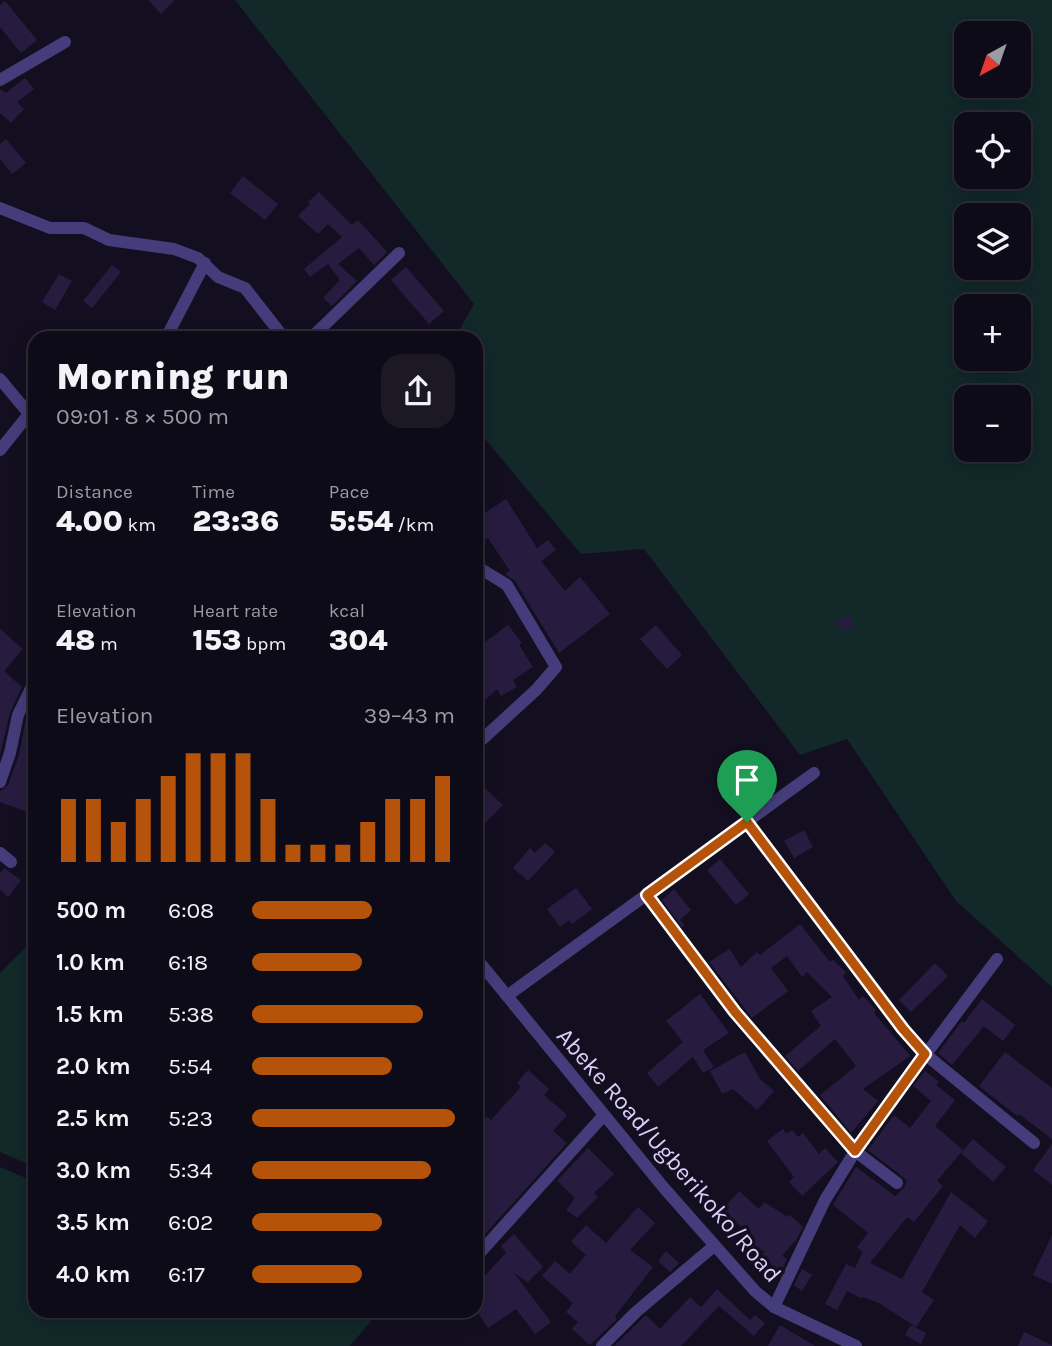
<!DOCTYPE html>
<html lang="en">
<head>
<meta charset="utf-8">
<style>
	:root { --surface:#0e0b18; --page:#1c1925; --text:#f1f3f6; --muted:#9b9ba2; --line:#2e2b37; --accent:#b45309 }
	body { margin:0; font-family:Karla,sans-serif; background:var(--page); color:var(--text); height:100vh; display:flex; flex-direction:column; font-size:26px; white-space:nowrap }
	* { box-sizing:border-box; margin:0 }
	p { font-size:23px; color:var(--muted) }
	.icon { flex:none; width:38px; height:38px; fill:none; stroke:currentColor; stroke-width:2; stroke-linecap:round; stroke-linejoin:round }
	.map { position:relative; flex:1; overflow:hidden }
	.drawer { position:absolute; left:28px; top:331px; width:455px; height:987px; display:flex; flex-direction:column; background:var(--surface); border-radius:21px; box-shadow:0 4px 18px #0003,0 0 0 2px var(--line) }
	.drawer>* { flex:none }
	.needle { width:46px; rotate:220deg }
	.fabs { position:absolute; left:954px; top:21px; display:grid; gap:14px }
	.fabs a { display:grid; place-items:center; width:77px; height:77px; border-radius:14px; background:var(--surface); box-shadow:0 4px 18px #0003,0 0 0 2px var(--line); font-size:35px }
	.pin { position:absolute; display:grid; place-items:center; width:60px; height:60px; color:#fff; margin:-72px -30px; border-radius:50% 50% 50% 0; rotate:-45deg; box-shadow:0 0 7px #0007 }
	.pin .icon { rotate:45deg }
	.round { display:grid; place-items:center; flex:none; width:74px; height:74px; border-radius:21px; background:var(--page) }
	.overview { display:flex; align-items:center; justify-content:space-between; height:119px; padding:0 28px }
	h1 { font-size:38px; font-weight:800; line-height:52px }
	.figures { display:grid; grid-template-columns:repeat(3,1fr); gap:10px; height:119px; padding:7px 28px }
	.figures div { display:grid; align-content:center }
	.figures b { font-size:30px; font-weight:800 }
	.figures small { font-size:19px; font-weight:400 }
	.figures p { font-size:19px }
	.chart { height:196px; padding:14px 28px }
	.chart p { display:flex; justify-content:space-between }
	.chart svg { width:100%; height:126px; margin-top:7px; stroke:var(--accent); stroke-width:6 }
	ul { padding:0 28px; list-style:none; font-size:23px }
	li { display:grid; grid-template-columns:112px 84px 1fr; align-items:center; height:52px }
	li i { height:18px; border-radius:9px; background:var(--accent) }
	.map>svg:first-child { display:block }
	.green { fill:#122829; fill-rule:evenodd }
	.building { fill:#271c3f }
	.lines { fill:none; stroke-linecap:round; stroke-linejoin:round }
	.minor { stroke:#453d7b; stroke-width:12 }
	.route-casing { stroke:#fff; stroke-width:14 }
	.route { stroke:#b45309; stroke-width:9 }
	.labels { text-anchor:middle; stroke-width:7; stroke-linejoin:round; paint-order:stroke }
	.street-label { font-size:24px; fill:#dad1fb; stroke:#130f20 }
</style>
</head>
<body>
<div class="map">
<svg width="1052" height="1346" viewBox="0 0 1052 1346">
	<rect width="100%" height="100%" fill="#130f20"/>
	<g class="green">
		<path d="M 235,0 L 1052,0 L 1052,987 L 956,901 L 847,739 L 800,755 L 644,549 L 581,554 L 476,428 L 476,338 L 455,338 L 474,304 ZM 966,33 L 1018,33 L 1018,86 L 966,86 ZM 966,124 L 1018,124 L 1018,177 L 966,177 ZM 966,215 L 1018,215 L 1018,268 L 966,268 ZM 966,306 L 1018,306 L 1018,359 L 966,359 ZM 966,397 L 1018,397 L 1018,450 L 966,450 Z"/>
		<polygon points="30,943 35,948 35,1167 0,1152 0,973"/>
		<polygon points="0,1167 35,1182 35,1311 347,1311 371,1321 350,1346 0,1346"/>
	</g>
	<g class="building">
		<polygon points="148,0 175,0 161,14"/>
		<polygon points="5,1 37,40 21,53 0,27 0,5"/>
		<polygon points="25,78 34,89 17,102 24,109 11,123 0,113 0,89 6,93"/>
		<polygon points="6,139 26,163 12,174 0,159 0,144"/>
		<polygon points="243,176 278,204 265,220 230,193"/>
		<polygon points="319,192 352,225 358,220 387,252 374,265 359,248 338,264 357,281 332,306 323,298 340,280 328,264 310,277 304,269 342,237 328,224 318,234 298,216 310,204 308,202"/>
		<polygon points="112,265 121,272 92,308 83,301"/>
		<polygon points="406,267 444,311 429,324 391,280"/>
		<polygon points="59,274 72,281 55,310 42,302"/>
		<polygon points="506,499 537,548 548,540 556,550 541,561 565,591 580,577 610,614 559,653 515,581 505,574 510,571 488,538 476,548 476,504 483,514"/>
		<polygon points="850,615 854,626 841,630 837,620"/>
		<polygon points="508,625 522,643 519,645 533,667 513,680 517,687 501,696 497,689 476,709 476,630 485,642"/>
		<polygon points="656,625 682,655 667,669 640,639"/>
		<polygon points="0,629 23,649 4,671 22,687 10,713 0,755"/>
		<polygon points="35,700 35,749 30,756 35,760 35,808 33,814 0,802 0,791 8,785 19,755 26,718"/>
		<polygon points="476,780 503,805 476,832"/>
		<polygon points="804,830 813,847 794,858 784,841"/>
		<polygon points="545,843 555,852 528,881 513,868 530,848 535,853"/>
		<polygon points="720,859 749,894 736,905 707,870"/>
		<polygon points="4,868 21,880 8,897 0,890 0,873"/>
		<polygon points="576,888 592,909 572,924 569,920 560,927 547,909"/>
		<polygon points="674,889 691,910 680,920 685,925 682,927 662,900"/>
		<polygon points="800,924 830,962 833,960 846,972 843,976 859,1000 863,996 876,1010 874,1013 910,1056 863,1089 878,1101 851,1133 820,1095 856,1066 835,1039 798,1071 785,1056 821,1026 811,1011 832,997 807,972 802,977 787,956 771,968 788,991 752,1018 709,962 730,949 741,967 757,952 760,955"/>
		<polygon points="935,963 948,976 911,1012 899,1000"/>
		<polygon points="700,994 729,1033 703,1050 714,1067 703,1073 693,1057 658,1087 647,1073 683,1042 666,1021"/>
		<polygon points="982,999 1015,1025 1003,1041 984,1026 952,1065 938,1053 962,1021 964,1023"/>
		<polygon points="745,1052 760,1079 774,1091 757,1110 733,1089 722,1094 710,1071"/>
		<polygon points="1005,1052 1052,1088 1052,1139 1019,1114 1017,1116 979,1086"/>
		<polygon points="528,1070 549,1089 544,1095 567,1115 553,1131 567,1143 476,1244 476,1127 487,1116 491,1120 521,1087 517,1083"/>
		<polygon points="925,1071 939,1082 936,1085 955,1100 935,1126 963,1150 937,1181 943,1186 914,1222 907,1217 870,1263 902,1279 951,1192 988,1221 975,1238 960,1225 922,1292 934,1300 916,1327 879,1303 862,1297 861,1298 847,1291 837,1310 825,1304 846,1264 855,1268 863,1252 857,1247 868,1233 833,1205 856,1167 895,1196 904,1188 907,1181 903,1177 868,1150 894,1115 910,1128 931,1101 913,1086"/>
		<polygon points="783,1129 786,1134 792,1130 798,1137 803,1133 819,1154 825,1148 838,1162 802,1196 789,1182 794,1177 767,1141"/>
		<polygon points="973,1139 1006,1167 993,1182 961,1153"/>
		<polygon points="1052,1144 1052,1185 1033,1170"/>
		<polygon points="588,1148 614,1174 594,1193 598,1197 577,1218 566,1210 575,1198 557,1181"/>
		<polygon points="739,1191 759,1209 764,1202 788,1217 790,1215 803,1227 796,1240 782,1256 787,1259 781,1272 761,1256 765,1252 742,1238 746,1231 722,1210"/>
		<polygon points="638,1207 655,1223 630,1250 653,1267 615,1316 617,1319 590,1345 572,1329 578,1322 566,1312 573,1303 542,1276 555,1261 570,1274 586,1255 571,1242 586,1225 606,1243"/>
		<polygon points="514,1234 543,1267 528,1282 514,1273 551,1322 535,1334 516,1309 488,1328 476,1310 476,1285 506,1253 501,1246"/>
		<polygon points="1052,1235 1052,1284 1033,1275"/>
		<polygon points="666,1251 679,1263 670,1272 658,1261"/>
		<polygon points="802,1269 812,1275 802,1291 794,1285"/>
		<polygon points="717,1289 750,1320 755,1315 765,1323 754,1336 719,1306 681,1346 614,1346 646,1315 660,1329 690,1297 701,1307"/>
		<polygon points="780,1325 815,1346 768,1346"/>
		<polygon points="911,1325 926,1333 921,1344 905,1335"/>
		<polygon points="1024,1332 1052,1345 1052,1346 1018,1346"/>
	</g>
	<g class="lines">
		<g class="minor">
			<polyline points="0,80 65,42"/>
			<polyline points="0,208 50,228 84,228 109,240 174,249 198,258 218,277 245,288 284,338"/>
			<polyline points="166,338 205,263"/>
			<polyline points="311,338 399,253"/>
			<polyline points="0,379 35,421"/>
			<polyline points="0,450 29,414"/>
			<polyline points="476,566 507,585 556,667 536,690 476,745"/>
			<polyline points="0,782 10,753 18,715 35,680 33,658 35,655"/>
			<polyline points="747,822 903,1029 925,1054 1034,1143"/>
			<polyline points="0,853 11,862"/>
			<polyline points="647,895 735,1012 855,1151 897,1183"/>
			<polyline points="476,958 664,1188 755,1291 774,1307 856,1346"/>
			<polyline points="507,996 814,773"/>
			<polyline points="476,1257 604,1115"/>
			<polyline points="774,1307 825,1200 864,1137 997,959"/>
			<polyline points="602,1346 636,1312 714,1246"/>
		</g>
	</g>
	<g class="lines">
		<defs>
			<polygon id="route" points="747,822 903,1029 925,1054 855,1151 735,1012 647,895"/>
		</defs>
		<use href="#route" class="route-casing"/>
		<use href="#route" class="route"/>
	</g>
	<g class="labels">
		<g class="street-label">
			<text transform="translate(669 1155) rotate(49)" y="8">Abeke Road/Ugberikoko/Road</text>
		</g>
	</g>
</svg>
<div class="fabs">
<a><svg class="needle" viewBox="-14 -14 28 28"><path d="M0-13l5 13h-10z" fill="#e53935"/><path d="M0 13l5-13h-10z" fill="#9b9ba2"/></svg></a>
<a><svg class="icon" aria-label="locate" viewBox="0 0 24 24"><circle cx="12" cy="12" r="6"/><path d="M12 2v4M12 18v4M2 12h4M18 12h4"/></svg></a>
<a><svg class="icon" aria-label="layers" viewBox="0 0 24 24"><path d="M12 4l9 5-9 5-9-5zM3 14l9 5 9-5"/></svg></a>
<a>+</a>
<a>−</a>
</div>
<div class="pin" style="left:747px;top:822px;background:#1e9e55"><svg class="icon" aria-label="arrive" viewBox="0 0 24 24"><path d="M6 21V4h12l-3 4 3 4H6"/></svg></div>
<section class="drawer">
<div class="overview"><div><h1>Morning run</h1><p>09:01 · 8 × 500 m</p></div><a class="round"><svg class="icon" aria-label="share" viewBox="0 0 24 24"><path d="M12 15V3M7 8l5-5 5 5M5 13v7h14v-7"/></svg></a></div>
<div class="figures">
<div><p>Distance</p><b>4.00<small> km</small></b></div>
<div><p>Time</p><b>23:36</b></div>
<div><p>Pace</p><b>5:54<small> /km</small></b></div>
</div>
<div class="figures">
<div><p>Elevation</p><b>48<small> m</small></b></div>
<div><p>Heart rate</p><b>153<small> bpm</small></b></div>
<div><p>kcal</p><b>304</b></div>
</div>
<div class="chart"><p><span>Elevation</span>39–43 m</p>
<svg viewBox="0 0 160 44" preserveAspectRatio="none"><path d="M5 44V22M15 44V22M25 44V30M35 44V22M45 44V14M55 44V6M65 44V6M75 44V6M85 44V22M95 44V38M105 44V38M115 44V38M125 44V30M135 44V22M145 44V22M155 44V14"/></svg>
</div>
<ul>
<li><b>500 m</b>6:08<i style="width:59%"></i></li>
<li><b>1.0 km</b>6:18<i style="width:54%"></i></li>
<li><b>1.5 km</b>5:38<i style="width:84%"></i></li>
<li><b>2.0 km</b>5:54<i style="width:69%"></i></li>
<li><b>2.5 km</b>5:23<i style="width:100%"></i></li>
<li><b>3.0 km</b>5:34<i style="width:88%"></i></li>
<li><b>3.5 km</b>6:02<i style="width:64%"></i></li>
<li><b>4.0 km</b>6:17<i style="width:54%"></i></li>
</ul>
</section>
</div>
</body>
</html>
